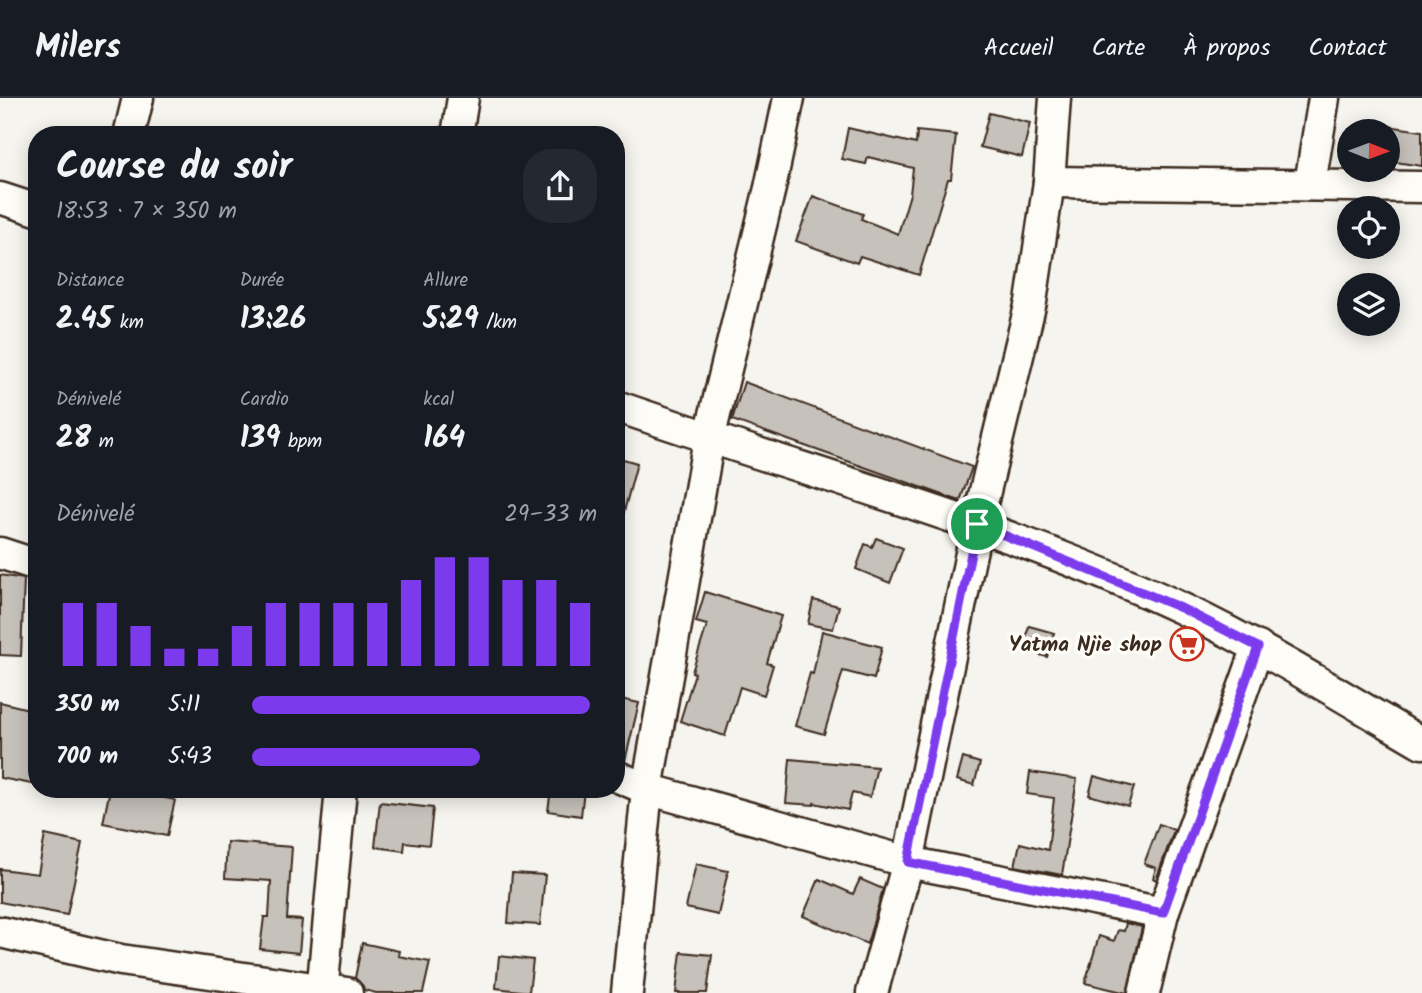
<!DOCTYPE html>
<html lang="fr">
<head>
<meta charset="utf-8">
<style>
	:root { --surface:#171b24; --page:#242831; --text:#f1f3f6; --muted:#9ea1a6; --line:#363941; --accent:#7c3aed }
	body { margin:0; font-family:Kalam,sans-serif; background:var(--page); color:var(--text); height:100vh; display:flex; flex-direction:column; font-size:26px; white-space:nowrap }
	* { box-sizing:border-box; margin:0 }
	p { font-size:23px; color:var(--muted) }
	.icon { flex:none; width:38px; height:38px; fill:none; stroke:currentColor; stroke-width:2; stroke-linecap:round; stroke-linejoin:round }
	.map { position:relative; flex:1; overflow:hidden }
	.side { position:absolute; left:28px; top:28px; width:597px; height:672px; display:flex; flex-direction:column; background:var(--surface); border-radius:28px; box-shadow:0 4px 18px #0003 }
	.side>* { flex:none }
	.needle { width:46px; rotate:91deg }
	.buttons { position:absolute; left:1337px; top:21px; display:grid; gap:14px }
	.buttons a { display:grid; place-items:center; width:63px; height:63px; border-radius:50%; background:var(--surface); box-shadow:0 4px 18px #0003; font-size:35px }
	.pin { position:absolute; display:grid; place-items:center; width:60px; height:60px; color:#fff; margin:-30px; border:4px solid #fff; border-radius:50%; box-shadow:0 2px 7px #0007 }
	.round { display:grid; place-items:center; flex:none; width:74px; height:74px; border-radius:28px; background:var(--page) }
	.head { display:flex; align-items:center; justify-content:space-between; height:119px; padding:0 28px }
	h1 { font-size:38px; font-weight:600; line-height:52px }
	.metrics { display:grid; grid-template-columns:repeat(3,1fr); gap:10px; height:119px; padding:7px 28px }
	.metrics div { display:grid; align-content:center }
	.metrics b { font-size:30px; font-weight:600 }
	.metrics small { font-size:19px; font-weight:400 }
	.metrics p { font-size:19px }
	.chart { height:196px; padding:14px 28px }
	.chart p { display:flex; justify-content:space-between }
	.chart svg { width:100%; height:126px; margin-top:7px; stroke:var(--accent); stroke-width:6 }
	ul { padding:0 28px; list-style:none; font-size:23px }
	li { display:grid; grid-template-columns:112px 84px 1fr; align-items:center; height:52px }
	li i { height:18px; border-radius:9px; background:var(--accent) }
	header { display:flex; align-items:center; gap:42px; box-sizing:border-box; height:98px; padding:0 35px; background:var(--surface); border-bottom:2px solid var(--line) }
	header strong { font-size:33px }
	nav { display:flex; gap:38px; margin-inline-start:auto; font-size:24px }
	.map>svg:first-child { display:block }
	.building { fill:#c7c1bb; stroke:#3b2a1e; stroke-width:2 }
	.lines { fill:none; stroke-linecap:round; stroke-linejoin:round }
	.minor-casing { stroke:#3b2a1e; stroke-width:35 }
	.minor { stroke:#fdfcf7; stroke-width:30 }
	.route-casing { stroke:#fff; stroke-width:14 }
	.route { stroke:#7c3aed; stroke-width:9 }
	.labels { text-anchor:middle; stroke-width:7; stroke-linejoin:round; paint-order:stroke }
	.poi-label { font-size:21px; font-weight:bold; fill:#3b2a1e; stroke:#fdfcf7; text-anchor:end }
</style>
</head>
<body>
<header>
<strong>Milers</strong>
<nav><a>Accueil</a><a>Carte</a><a>À propos</a><a>Contact</a></nav>
</header>
<div class="map">
<svg width="1422" height="895" viewBox="0 0 1422 895">
	<rect width="100%" height="100%" fill="#f5f4ee"/>
	<filter id="ink" filterUnits="userSpaceOnUse"><feTurbulence type="fractalNoise" baseFrequency=".0143" numOctaves="2"/><feDisplacementMap in="SourceGraphic" scale="14" xChannelSelector="R" yChannelSelector="G"/><feConvolveMatrix kernelMatrix="1 2 1 2 8 2 1 2 1" color-interpolation-filters="sRGB"/></filter>
	<g filter="url(#ink)">
		<g class="building">
			<polygon points="989,15 1030,25 1022,59 980,49"/>
			<polygon points="1388,28 1422,33 1422,68 1388,63"/>
			<polygon points="848,30 916,46 917,33 956,37 951,81 948,81 919,177 860,158 857,165 796,143 813,98 863,116 861,121 898,136 910,96 913,70 868,59 866,66 842,61"/>
			<polygon points="744,284 972,369 960,403 732,322"/>
			<polygon points="616,359 637,365 622,421 616,420"/>
			<polygon points="876,440 903,450 890,485 856,471 865,446 872,449"/>
			<polygon points="0,477 24,481 21,558 0,557"/>
			<polygon points="705,494 781,518 767,565 773,567 764,597 740,589 725,638 680,623 695,575 692,574 707,527 696,524"/>
			<polygon points="813,502 839,508 833,531 808,526"/>
			<polygon points="1029,528 1054,535 1047,559 1022,552"/>
			<polygon points="822,533 882,549 874,581 843,573 824,636 795,628 810,575 813,576"/>
			<polygon points="616,600 639,605 625,663 616,661"/>
			<polygon points="0,604 37,613 37,687 0,680"/>
			<polygon points="963,660 980,665 974,687 957,682"/>
			<polygon points="790,661 877,669 870,699 852,695 848,712 814,705 814,707 786,705"/>
			<polygon points="1030,674 1077,681 1062,777 1015,768 1020,745 1048,752 1054,700 1027,696"/>
			<polygon points="1094,678 1134,689 1128,708 1089,697"/>
			<polygon points="110,691 122,691 175,702 167,738 103,725"/>
			<polygon points="551,691 584,691 581,718 548,713"/>
			<polygon points="380,704 433,710 429,747 405,744 404,753 375,749"/>
			<polygon points="1159,726 1174,732 1156,782 1153,780 1156,770 1144,766"/>
			<polygon points="45,737 82,745 67,817 0,804 0,771 38,776"/>
			<polygon points="227,744 292,749 287,821 302,822 299,855 260,851 264,819 269,819 271,783 225,780"/>
			<polygon points="696,766 728,773 718,817 686,810"/>
			<polygon points="512,775 545,777 540,827 508,825"/>
			<polygon points="819,781 853,796 860,781 883,791 867,846 803,818"/>
			<polygon points="1126,825 1142,829 1127,895 1085,885 1099,838 1114,843 1118,832 1124,833"/>
			<polygon points="362,845 399,853 398,858 430,864 423,895 376,895 364,892 363,888 355,880"/>
			<polygon points="681,854 712,857 707,895 676,895"/>
			<polygon points="499,858 533,862 529,894 496,890"/>
		</g>
		<g class="lines">
			<defs>
				<g id="minor">
					<polyline points="129,37 138,0"/>
					<polyline points="457,37 463,0"/>
					<polyline points="1049,84 1422,89"/>
					<polyline points="1310,86 1324,0"/>
					<polyline points="0,100 37,112"/>
					<path d="M 616,308 C 805,374 1001,425 1183,511 C 1265,550 1343,599 1422,645"/>
					<polyline points="0,455 37,467"/>
					<polyline points="616,678 647,691 908,764 1163,815"/>
					<polyline points="0,834 121,862 347,895"/>
					<polyline points="322,895 341,691"/>
					<polyline points="627,895 647,691 709,341 770,90 789,0"/>
					<polyline points="872,895 908,764 977,426 1031,204 1049,84 1055,0"/>
					<polyline points="1144,895 1163,815 1258,549"/>
				</g>
			</defs>
			<use href="#minor" class="minor-casing"/>
			<use href="#minor" class="minor"/>
		</g>
	</g>
	<g class="lines" filter="url(#ink)">
		<defs>
			<polygon id="route" points="977,426 1181,510 1258,549 1163,815 908,764"/>
		</defs>
		<use href="#route" class="route-casing"/>
		<use href="#route" class="route"/>
	</g>
	<defs>
		<symbol id="supermarket-ring" viewBox="-11 -11 22 22"><circle r="9.5" fill="#fdfcf7" stroke="#c8321e" stroke-width="1.5"/><path d="M-6-5.5h2.5l.6 2H6L4.5 2H-2.5L-4.4-4H-6ZM-1.5 3.2a1.3 1.3 0 1 0 .1 0ZM3 3.2a1.3 1.3 0 1 0 .1 0Z" fill="#c8321e"/></symbol>
	</defs>
	<g fill-rule="evenodd">
		<use href="#supermarket-ring" x="1168" y="527" width="38" height="38"/>
	</g>
	<g class="labels">
		<g class="poi-label">
			<text x="1162" y="553">Yatma Njie shop</text>
		</g>
	</g>
</svg>
<div class="buttons">
<a><svg class="needle" viewBox="-14 -14 28 28"><path d="M0-13l5 13h-10z" fill="#e53935"/><path d="M0 13l5-13h-10z" fill="#9ea1a6"/></svg></a>
<a><svg class="icon" aria-label="locate" viewBox="0 0 24 24"><circle cx="12" cy="12" r="6"/><path d="M12 2v4M12 18v4M2 12h4M18 12h4"/></svg></a>
<a><svg class="icon" aria-label="layers" viewBox="0 0 24 24"><path d="M12 4l9 5-9 5-9-5zM3 14l9 5 9-5"/></svg></a>
</div>
<div class="pin" style="left:977px;top:426px;background:#1e9e55"><svg class="icon" aria-label="arrive" viewBox="0 0 24 24"><path d="M6 21V4h12l-3 4 3 4H6"/></svg></div>
<section class="side">
<div class="head"><div><h1>Course du soir</h1><p>18:53 · 7 × 350 m</p></div><a class="round"><svg class="icon" aria-label="share" viewBox="0 0 24 24"><path d="M12 15V3M7 8l5-5 5 5M5 13v7h14v-7"/></svg></a></div>
<div class="metrics">
<div><p>Distance</p><b>2.45<small> km</small></b></div>
<div><p>Durée</p><b>13:26</b></div>
<div><p>Allure</p><b>5:29<small> /km</small></b></div>
</div>
<div class="metrics">
<div><p>Dénivelé</p><b>28<small> m</small></b></div>
<div><p>Cardio</p><b>139<small> bpm</small></b></div>
<div><p>kcal</p><b>164</b></div>
</div>
<div class="chart"><p><span>Dénivelé</span>29–33 m</p>
<svg viewBox="0 0 160 44" preserveAspectRatio="none"><path d="M5 44V22M15 44V22M25 44V30M35 44V38M45 44V38M55 44V30M65 44V22M75 44V22M85 44V22M95 44V22M105 44V14M115 44V6M125 44V6M135 44V14M145 44V14M155 44V22"/></svg>
</div>
<ul>
<li><b>350 m</b>5:11<i style="width:98%"></i></li>
<li><b>700 m</b>5:43<i style="width:66%"></i></li>
</ul>
</section>
</div>
</body>
</html>
